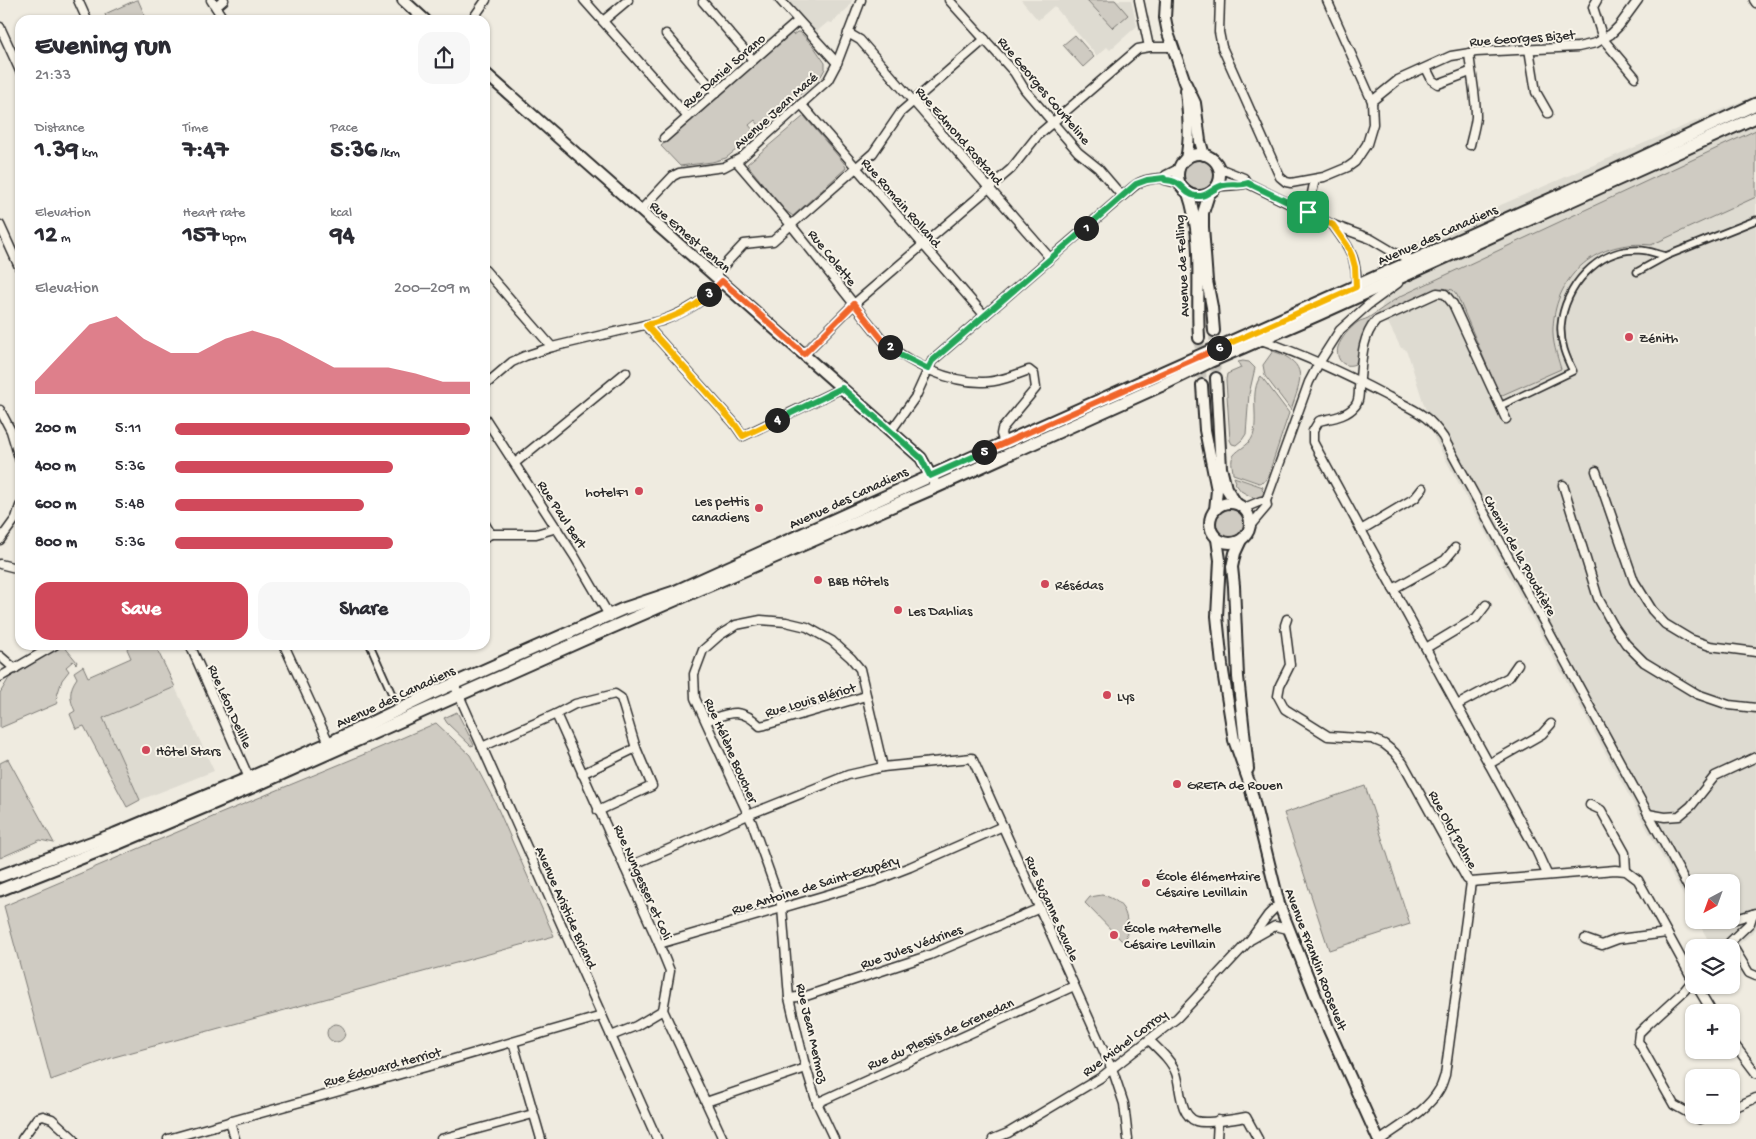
<!DOCTYPE html>
<html lang="en">
<head>
<meta charset="utf-8">
<style>
	:root { --surface:#fff; --page:#f7f7f7; --text:#2b2b33; --muted:#7c7c81; --accent:#d1495b }
	body { margin:0; font-family:"Gochi Hand",sans-serif; background:var(--page); color:var(--text); height:100vh; display:flex; flex-direction:column; font-size:19px; white-space:nowrap }
	* { box-sizing:border-box; margin:0 }
	p { font-size:16px; color:var(--muted) }
	.icon { flex:none; width:28px; height:28px; fill:none; stroke:currentColor; stroke-width:2; stroke-linecap:round; stroke-linejoin:round }
	.map { position:relative; flex:1; overflow:hidden }
	.details { position:absolute; left:15px; top:15px; width:475px; height:635px; display:flex; flex-direction:column; background:var(--surface); border-radius:15px; box-shadow:0 1px 4px #0004 }
	.details>* { flex:none }
	.needle { width:32px; rotate:221deg }
	.tools { position:absolute; left:1685px; top:874px; display:grid; gap:10px }
	.tools a { display:grid; place-items:center; width:55px; height:55px; border-radius:10px; background:var(--surface); box-shadow:0 1px 4px #0004; font-size:25px }
	.pin { position:absolute; display:grid; place-items:center; width:42px; height:42px; color:#fff; margin:-21px; border-radius:10px; box-shadow:0 2px 8px #0006 }
	.km { position:absolute; width:25px; height:25px; margin:-12px; border-radius:50%; background:#222; color:#fff; font-size:14px; line-height:25px; text-align:center }
	.round { display:grid; place-items:center; flex:none; width:52px; height:52px; border-radius:15px; background:var(--page) }
	.summary { display:flex; align-items:center; justify-content:space-between; height:85px; padding:0 20px }
	h1 { font-size:28px; font-weight:700; line-height:38px }
	.metrics { display:grid; grid-template-columns:repeat(3,1fr); gap:8px; height:85px; padding:5px 20px }
	.metrics div { display:grid; align-content:center }
	.metrics b { font-size:25px; font-weight:700 }
	.metrics small { font-size:14px; font-weight:400 }
	.metrics p { font-size:14px }
	.chart { height:140px; padding:10px 20px }
	.chart p { display:flex; justify-content:space-between }
	.chart svg { width:100%; height:90px; margin-top:5px; fill:var(--accent); opacity:.7 }
	.button { display:flex; gap:10px; margin-top:auto; padding:10px 20px }
	.button a { flex:1; height:58px; border-radius:15px; background:var(--accent); color:#fff; font-size:20px; font-weight:700; line-height:58px; text-align:center }
	.button a+a { background:var(--page); color:var(--text) }
	ul { padding:0 20px; list-style:none; font-size:16px }
	li { display:grid; grid-template-columns:80px 60px 1fr; align-items:center; height:38px }
	li i { height:12px; border-radius:6px; background:var(--accent) }
	.map>svg:first-child { display:block }
	.built { fill:#dedbd1 }
	.green { fill:#cfcbc2; stroke:#7d7b76 }
	.lines { fill:none; stroke-linecap:round; stroke-linejoin:round }
	.tertiary-tunnel { stroke:#c8c5bc; stroke-width:10; stroke-dasharray:10 5; stroke-linecap:butt }
	.pedestrian-casing { stroke:#2b2b2b; stroke-width:9 }
	.minor-casing { stroke:#2b2b2b; stroke-width:11 }
	.tertiary-casing { stroke:#2b2b2b; stroke-width:14 }
	.secondary-casing { stroke:#2b2b2b; stroke-width:15 }
	.pedestrian { stroke:#f7f3e8; stroke-width:5.5 }
	.minor { stroke:#f7f3e8; stroke-width:8 }
	.tertiary { stroke:#f7f3e8; stroke-width:10 }
	.secondary { stroke:#f7f3e8; stroke-width:11 }
	.split-1-casing { stroke:#fff; stroke-width:10 }
	.split-2-casing { stroke:#fff; stroke-width:10 }
	.split-3-casing { stroke:#fff; stroke-width:10 }
	.split-4-casing { stroke:#fff; stroke-width:10 }
	.split-5-casing { stroke:#fff; stroke-width:10 }
	.split-6-casing { stroke:#fff; stroke-width:10 }
	.split-7-casing { stroke:#fff; stroke-width:10 }
	.split-1 { stroke:#22a559; stroke-width:6 }
	.split-2 { stroke:#22a559; stroke-width:6 }
	.split-3 { stroke:#f0652b; stroke-width:6 }
	.split-4 { stroke:#f5b400; stroke-width:6 }
	.split-5 { stroke:#22a559; stroke-width:6 }
	.split-6 { stroke:#f0652b; stroke-width:6 }
	.split-7 { stroke:#f5b400; stroke-width:6 }
	.poi-dot { fill:#d1495b; stroke:#f7f3e8; stroke-width:2 }
	.labels { text-anchor:middle; stroke-width:4; stroke-linejoin:round; paint-order:stroke }
	.street-label { font-size:14px; fill:#2b2b2b; stroke:#f7f3e8 }
	.poi-label { font-size:14px; fill:#2b2b2b; stroke:#f7f3e8; text-anchor:start }
</style>
</head>
<body>
<div class="map">
<svg width="1756" height="1139" viewBox="0 0 1756 1139">
	<rect width="100%" height="100%" fill="#efebe0"/>
	<filter id="ink" filterUnits="userSpaceOnUse"><feTurbulence type="fractalNoise" baseFrequency=".02" numOctaves="2"/><feDisplacementMap in="SourceGraphic" scale="10" xChannelSelector="R" yChannelSelector="G"/><feConvolveMatrix kernelMatrix="1 2 1 2 8 2 1 2 1" color-interpolation-filters="sRGB"/></filter>
	<g filter="url(#ink)">
		<g class="built">
			<polygon points="787,0 852,0 849,7 832,23 828,22 815,33"/>
			<polygon points="1021,0 1131,0 1137,26 1110,50 1107,47 1097,56 1054,6 1038,20"/>
			<polygon points="1756,95 1756,929 1731,952 1731,948 1712,947 1697,920 1731,920 1731,882 1694,882 1694,915 1435,440 1409,357 1405,349 1401,348 1381,309 1403,247"/>
			<polygon points="175,687 214,771 140,800 103,718"/>
		</g>
		<g class="green">
			<polygon points="136,0 138,0 146,18 142,20 107,20 105,14"/>
			<polygon points="1087,0 1115,0 1128,15 1113,28"/>
			<polygon points="790,32 793,35 797,32 800,32 814,47 825,63 825,69 821,76 762,129 755,120 749,125 756,134 726,158 712,162 680,166 661,146"/>
			<polygon points="1075,35 1094,57 1083,67 1063,45"/>
			<polygon points="804,116 844,163 846,168 793,216 782,208 747,164"/>
			<path d="M 1756,130 L 1756,197 L 1651,245 C 1598,239 1556,274 1553,327 C 1552,342 1557,355 1561,369 L 1500,396 L 1457,295 L 1453,290 L 1442,288 L 1374,318 L 1363,334 L 1360,355 L 1355,364 C 1344,369 1335,359 1338,347 C 1341,338 1350,328 1358,322 C 1361,320 1364,320 1368,318 C 1379,311 1389,303 1401,296 Z"/>
			<circle cx="1199" cy="175" r="15"/>
			<path d="M 1273,351 C 1310,364 1301,380 1291,410 L 1265,376 L 1263,365 Z"/>
			<polygon points="1243,361 1249,362 1255,368 1249,394 1246,434 1242,440 1236,445 1232,444 1230,440 1226,380 1227,374 1241,368 1238,362"/>
			<path d="M 1261,376 L 1289,413 L 1268,476 L 1264,482 L 1259,483 L 1233,474 C 1233,469 1231,463 1232,459 C 1234,450 1249,447 1253,436 C 1259,418 1249,391 1261,376 Z"/>
			<polygon points="1234,477 1263,487 1262,490 1265,493 1257,500 1241,491 1235,483 1236,482"/>
			<circle cx="1230" cy="523" r="14"/>
			<polygon points="63,645 77,662 76,664 73,661 66,667 69,671 62,680 56,699 58,703 0,728 0,693 9,678"/>
			<path d="M 129,645 L 155,645 L 175,687 L 103,718 L 140,800 L 127,807 L 84,726 L 76,729 L 70,714 L 75,711 C 69,699 69,689 77,678 L 74,672 L 83,666 L 88,677 L 131,658 L 127,649 Z"/>
			<polygon points="457,712 474,745 471,746 447,723 444,718"/>
			<polygon points="436,723 470,755 494,800 554,936 114,1057 51,1080 4,906 222,813 372,751"/>
			<polygon points="8,759 54,843 40,840 0,858 0,763"/>
			<polygon points="1365,786 1410,924 1329,950 1284,813"/>
			<path d="M 1102,895 C 1119,899 1128,910 1127,927 C 1127,933 1127,938 1124,943 L 1085,903 L 1090,897 Z"/>
			<circle cx="336" cy="1033" r="9"/>
		</g>
		<g class="lines">
			<g class="tertiary-tunnel">
				<polyline points="1214,331 1216,378"/>
				<polyline points="1199,338 1202,385"/>
			</g>
			<defs>
				<g id="pedestrian">
					<polyline points="1637,272 1666,256 1756,220"/>
					<path d="M 1500,406 L 1573,371 C 1566,357 1560,343 1561,326 C 1564,287 1598,248 1639,250 C 1648,250 1657,254 1666,256"/>
					<polyline points="370,645 395,701"/>
				</g>
				<g id="minor">
					<polyline points="78,0 87,20"/>
					<polyline points="211,0 224,20"/>
					<polyline points="584,0 688,117"/>
					<polyline points="780,0 837,63"/>
					<polyline points="949,0 1014,72 1025,90 1078,152 1098,168 1122,196"/>
					<polyline points="1139,0 1149,47"/>
					<polyline points="1220,0 1219,32 1222,47 1280,177 1286,182 1291,183 1324,177 1348,167 1355,162 1367,144 1373,124 1372,101 1327,0"/>
					<polyline points="1597,0 1593,7 1603,39 1635,77"/>
					<polyline points="1754,0 1756,3"/>
					<polyline points="703,2 753,60"/>
					<polyline points="216,7 224,0"/>
					<polyline points="472,20 486,0"/>
					<polyline points="603,21 628,0"/>
					<polyline points="0,27 20,71"/>
					<polyline points="848,33 860,40 1050,258"/>
					<polyline points="666,34 716,93"/>
					<polyline points="1529,49 1536,92 1548,113"/>
					<path d="M 1469,53 C 1471,74 1476,96 1476,117 C 1475,127 1472,136 1470,145"/>
					<polyline points="1426,68 1432,80 1438,84 1470,72"/>
					<polyline points="1372,101 1398,80 1451,56 1476,52 1578,47 1596,43 1611,34 1619,26 1638,0"/>
					<polyline points="801,104 985,316"/>
					<polyline points="664,138 798,21"/>
					<path d="M 736,161 L 791,225 L 885,343 C 912,364 948,383 984,382 C 999,382 1015,375 1029,370 L 1034,374 L 1036,388 L 1002,429 L 1001,434 L 1004,443"/>
					<polyline points="1219,168 1244,178 1247,183 1333,225 1371,239 1393,252 1414,261"/>
					<polyline points="1164,178 1166,175 1180,168"/>
					<path d="M 1217,187 C 1227,184 1238,187 1247,183"/>
					<polyline points="640,211 673,176 679,173 724,167 741,158 828,80 837,63 861,0"/>
					<polyline points="1308,212 1315,179"/>
					<polyline points="0,225 20,269"/>
					<path d="M 1333,225 C 1342,238 1353,251 1355,267 C 1357,274 1356,281 1356,287"/>
					<polyline points="485,270 552,347"/>
					<polyline points="715,275 744,244 773,241 791,225 873,153 901,112 985,39"/>
					<polyline points="646,325 734,423 743,436 842,388"/>
					<path d="M 1261,340 C 1304,355 1345,374 1385,395 C 1398,402 1413,408 1425,417 C 1432,422 1438,430 1443,437 L 1694,898"/>
					<polyline points="804,354 854,304 1011,169 1038,135 1138,49 1149,47 1173,47"/>
					<path d="M 485,385 L 512,362 L 525,356 L 552,347 L 661,321 C 685,312 705,301 722,281"/>
					<polyline points="0,410 11,431 20,461"/>
					<polyline points="485,418 575,557 610,617"/>
					<path d="M 1506,419 L 1453,304 L 1445,294 L 1437,293 L 1376,321 C 1360,339 1362,365 1359,388 C 1359,394 1359,402 1355,406 C 1346,417 1331,418 1319,421 L 1313,431 L 1313,442 L 1536,850 L 1547,874"/>
					<path d="M 891,431 L 916,396 L 932,361 L 1133,187 C 1141,180 1153,178 1164,178 L 1165,180 L 1181,184"/>
					<polyline points="515,463 626,372"/>
					<polyline points="1596,471 1634,581 1652,610 1665,624 1690,639 1710,646 1756,652"/>
					<polyline points="1563,485 1598,598 1613,625 1626,644 1644,662 1697,694 1729,705 1756,708"/>
					<polyline points="1244,508 1261,501 1266,501"/>
					<polyline points="485,524 491,534"/>
					<polyline points="1250,526 1267,506 1266,501 1309,382 1319,363 1340,330 1368,305 1398,283"/>
					<polyline points="1361,530 1415,498 1423,488"/>
					<polyline points="485,537 491,534 536,534 557,528"/>
					<polyline points="0,540 16,518 20,506"/>
					<polyline points="0,564 20,569"/>
					<polyline points="1393,589 1445,560 1455,548"/>
					<path d="M 1287,619 L 1285,625 L 1290,665 L 1280,685 L 1278,696 L 1285,709 L 1328,736 L 1372,739 L 1384,744 L 1394,752 L 1403,763 L 1467,879 L 1471,882 L 1445,1075 C 1443,1080 1442,1086 1439,1090 C 1427,1111 1401,1125 1382,1139"/>
					<polyline points="190,645 249,778"/>
					<polyline points="284,645 329,743"/>
					<polyline points="1426,648 1476,618 1486,605"/>
					<polyline points="0,656 15,669"/>
					<polyline points="0,677 55,645"/>
					<polyline points="454,684 657,1139"/>
					<polyline points="1457,705 1509,677 1518,664"/>
					<polyline points="556,714 659,944 670,971 663,1010 636,1026 611,1036"/>
					<path d="M 706,721 C 729,713 740,706 760,726 L 765,725 L 866,696"/>
					<polyline points="482,747 556,714 575,704 615,694 621,698 636,748 652,786 598,811"/>
					<polyline points="1489,764 1542,734 1551,724"/>
					<polyline points="582,774 636,748"/>
					<polyline points="1590,805 1601,810 1625,853 1626,871"/>
					<polyline points="1648,814 1665,817 1679,816 1691,806 1715,776 1756,757"/>
					<polyline points="625,868 748,815 848,775 883,767 972,758 1114,1074 1124,1104 1128,1139"/>
					<polyline points="1471,882 1615,870 1626,871 1638,880 1694,982"/>
					<polyline points="1753,914 1750,923 1730,942 1749,973 1756,976"/>
					<polyline points="1731,919 1736,919 1756,913"/>
					<polyline points="1252,939 1275,926 1288,929"/>
					<polyline points="1585,939 1602,945 1618,939 1667,933"/>
					<polyline points="659,944 874,881 910,867 1003,826"/>
					<polyline points="1693,980 1684,991 1646,1026 1639,1033 1638,1041 1674,1105 1699,1119 1711,1115"/>
					<polyline points="1696,985 1712,1012"/>
					<polyline points="789,998 806,996 930,955 1040,908"/>
					<polyline points="663,1010 723,1139"/>
					<path d="M 1149,1040 C 1159,1050 1171,1060 1176,1073 C 1181,1087 1179,1115 1196,1121 C 1205,1124 1235,1119 1246,1117 L 1258,1139"/>
					<polyline points="1731,1040 1756,1073"/>
					<polyline points="513,1042 541,1139"/>
					<polyline points="706,1102 806,1068"/>
					<polyline points="817,1103 1074,986"/>
					<polyline points="1731,1109 1756,1098"/>
					<polyline points="230,1121 235,1139"/>
					<polyline points="22,1139 37,1118 43,1116 52,1119 74,1139"/>
					<polyline points="168,1139 440,1063 602,1016"/>
					<polyline points="441,1139 533,1114"/>
					<polyline points="834,1139 817,1103 804,1061 789,998 782,907 752,823 695,698 694,674 703,650 720,635 736,625 761,620 786,622 807,627 832,641 851,658 860,669 883,767"/>
					<polyline points="993,1139 1008,1133 1100,1078 1177,1018 1250,940 1268,915 1279,904"/>
					<polyline points="1217,1139 1218,1120"/>
				</g>
				<g id="tertiary">
					<polyline points="403,0 425,20"/>
					<polyline points="1166,0 1165,18 1168,33 1185,82 1195,103 1200,141 1204,155"/>
					<polyline points="485,73 921,458 934,482"/>
					<circle cx="1199" cy="175" r="21"/>
					<path d="M 1186,159 C 1191,136 1188,114 1186,90"/>
					<path d="M 1188,193 C 1204,239 1196,291 1199,338"/>
					<polyline points="1209,194 1203,213 1203,227 1207,281 1212,307 1214,331"/>
					<polyline points="1216,378 1221,468 1226,488 1236,503"/>
					<polyline points="1202,385 1205,430 1217,490 1215,510"/>
					<circle cx="1230" cy="523" r="20"/>
					<polyline points="1217,539 1220,560 1217,616 1222,665 1234,740 1249,782 1279,904 1329,1030 1378,1139"/>
					<polyline points="1241,540 1235,553 1232,567 1234,586 1238,677 1248,769"/>
				</g>
				<g id="secondary">
					<polyline points="0,876 115,834 249,778 329,743 431,694 516,656 623,609 674,592 1004,443 1596,179 1756,104"/>
					<polyline points="0,890 119,843 252,787 585,639 936,487 1160,386 1209,362 1317,315 1756,117"/>
				</g>
			</defs>
			<use href="#pedestrian" class="pedestrian-casing"/>
			<use href="#minor" class="minor-casing"/>
			<use href="#tertiary" class="tertiary-casing"/>
			<use href="#secondary" class="secondary-casing"/>
			<use href="#pedestrian" class="pedestrian"/>
			<use href="#minor" class="minor"/>
			<use href="#tertiary" class="tertiary"/>
			<use href="#secondary" class="secondary"/>
		</g>
	</g>
	<g class="lines" filter="url(#ink)">
		<defs>
			<path id="split-1" d="M 1086,228 L 1136,184 L 1147,180 L 1164,178 L 1165,180 C 1183,181 1180,190 1192,195 C 1207,200 1212,187 1224,185 C 1232,183 1240,186 1248,183 L 1308,212"/>
			<polyline id="split-2" points="890,347 900,355 928,369 932,361 1086,228"/>
			<polyline id="split-3" points="709,294 722,281 804,354 854,304 885,343 890,347"/>
			<path id="split-4" d="M 709,294 C 690,311 670,319 646,325 L 734,423 L 743,436 L 777,420"/>
			<polyline id="split-5" points="777,420 842,388 921,458 930,476 984,452"/>
			<polyline id="split-6" points="984,452 1219,348"/>
			<polyline id="split-7" points="1219,348 1356,287 1355,267 1352,256 1347,245 1333,225 1308,212"/>
		</defs>
		<use href="#split-1" class="split-1-casing"/>
		<use href="#split-2" class="split-2-casing"/>
		<use href="#split-3" class="split-3-casing"/>
		<use href="#split-4" class="split-4-casing"/>
		<use href="#split-5" class="split-5-casing"/>
		<use href="#split-6" class="split-6-casing"/>
		<use href="#split-7" class="split-7-casing"/>
		<use href="#split-1" class="split-1"/>
		<use href="#split-2" class="split-2"/>
		<use href="#split-3" class="split-3"/>
		<use href="#split-4" class="split-4"/>
		<use href="#split-5" class="split-5"/>
		<use href="#split-6" class="split-6"/>
		<use href="#split-7" class="split-7"/>
	</g>
	<g class="poi-dot">
		<circle cx="1629" cy="337" r="5"/>
		<circle cx="639" cy="491" r="5"/>
		<circle cx="759" cy="508" r="5"/>
		<circle cx="818" cy="580" r="5"/>
		<circle cx="1045" cy="584" r="5"/>
		<circle cx="898" cy="610" r="5"/>
		<circle cx="1107" cy="695" r="5"/>
		<circle cx="146" cy="750" r="5"/>
		<circle cx="1177" cy="784" r="5"/>
		<circle cx="1146" cy="883" r="5"/>
		<circle cx="1114" cy="935" r="5"/>
	</g>
	<g class="labels">
		<g class="street-label">
			<text transform="translate(1522 37) rotate(-4)" y="5">Rue Georges Bizet</text>
			<text transform="translate(723 70) rotate(-41)" y="5">Rue Daniel Sorano</text>
			<text transform="translate(1045 90) rotate(50)" y="5">Rue Georges Courteline</text>
			<text transform="translate(775 110) rotate(-42)" y="5">Avenue Jean Macé</text>
			<text transform="translate(960 135) rotate(49)" y="5">Rue Edmond Rostand</text>
			<text transform="translate(902 202) rotate(49)" y="5">Rue Romain Rolland</text>
			<text transform="translate(1437 234) rotate(-24)" y="5">Avenue des Canadiens</text>
			<text transform="translate(691 236) rotate(41)" y="5">Rue Ernest Renan</text>
			<text transform="translate(833 257) rotate(51)" y="5">Rue Colette</text>
			<text transform="translate(1181 266) rotate(-93)" y="5">Avenue de Felling</text>
			<text transform="translate(848 497) rotate(-25)" y="5">Avenue des Canadiens</text>
			<text transform="translate(563 514) rotate(57)" y="5">Rue Paul Bert</text>
			<text transform="translate(1521 555) rotate(61)" y="5">Chemin de la Poudrière</text>
			<text transform="translate(395 696) rotate(-25)" y="5">Avenue des Canadiens</text>
			<text transform="translate(810 699) rotate(-16)" y="5">Rue Louis Blériot</text>
			<text transform="translate(231 706) rotate(66)" y="5">Rue Léon Delille</text>
			<text transform="translate(732 750) rotate(66)" y="5">Rue Hélène Boucher</text>
			<text transform="translate(1454 829) rotate(61)" y="5">Rue Olof Palme</text>
			<text transform="translate(644 882) rotate(66)" y="5">Rue Nungesser et Coli</text>
			<text transform="translate(815 884) rotate(-17)" y="5">Rue Antoine de Saint-Exupéry</text>
			<text transform="translate(567 907) rotate(66)" y="5">Avenue Aristide Briand</text>
			<text transform="translate(1053 908) rotate(66)" y="5">Rue Suzanne Savale</text>
			<text transform="translate(911 946) rotate(-20)" y="5">Rue Jules Védrines</text>
			<text transform="translate(1317 959) rotate(69)" y="5">Avenue Franklin Roosevelt</text>
			<text transform="translate(813 1033) rotate(77)" y="5">Rue Jean Mermoz</text>
			<text transform="translate(940 1033) rotate(-24)" y="5">Rue du Plessis de Grenedan</text>
			<text transform="translate(1124 1042) rotate(-37)" y="5">Rue Michel Corroy</text>
			<text transform="translate(382 1066) rotate(-15)" y="5">Rue Édouard Herriot</text>
		</g>
		<g class="poi-label">
			<text x="1639" y="342">Zénith</text>
			<text x="629" y="496" text-anchor="end">hotelF1</text>
			<text x="749" y="505" text-anchor="end">Les pettis<tspan x="749" dy="16">canadiens</tspan></text>
			<text x="828" y="585">B&amp;B Hôtels</text>
			<text x="1055" y="589">Résédas</text>
			<text x="908" y="615">Les Dahlias</text>
			<text x="1117" y="700">Lys</text>
			<text x="156" y="755">Hôtel Stars</text>
			<text x="1187" y="789">GRETA de Rouen</text>
			<text x="1156" y="880">École élémentaire<tspan x="1156" dy="16">Césaire Levillain</tspan></text>
			<text x="1124" y="932">École maternelle<tspan x="1124" dy="16">Césaire Levillain</tspan></text>
		</g>
	</g>
</svg>
<div class="tools">
<a><svg class="needle" viewBox="-14 -14 28 28"><path d="M0-13l5 13h-10z" fill="#e53935"/><path d="M0 13l5-13h-10z" fill="#7c7c81"/></svg></a>
<a><svg class="icon" aria-label="layers" viewBox="0 0 24 24"><path d="M12 4l9 5-9 5-9-5zM3 14l9 5 9-5"/></svg></a>
<a>+</a>
<a>−</a>
</div>
<div class="pin" style="left:1308px;top:212px;background:#1e9e55"><svg class="icon" aria-label="arrive" viewBox="0 0 24 24"><path d="M6 21V4h12l-3 4 3 4H6"/></svg></div>
<b class="km" style="left:1086px;top:228px">1</b>
<b class="km" style="left:890px;top:347px">2</b>
<b class="km" style="left:709px;top:294px">3</b>
<b class="km" style="left:777px;top:420px">4</b>
<b class="km" style="left:984px;top:452px">5</b>
<b class="km" style="left:1219px;top:348px">6</b>
<section class="details">
<div class="summary"><div><h1>Evening run</h1><p>21:33</p></div><a class="round"><svg class="icon" aria-label="share" viewBox="0 0 24 24"><path d="M12 15V3M7 8l5-5 5 5M5 13v7h14v-7"/></svg></a></div>
<div class="metrics">
<div><p>Distance</p><b>1.39<small> km</small></b></div>
<div><p>Time</p><b>7:47</b></div>
<div><p>Pace</p><b>5:36<small> /km</small></b></div>
</div>
<div class="metrics">
<div><p>Elevation</p><b>12<small> m</small></b></div>
<div><p>Heart rate</p><b>157<small> bpm</small></b></div>
<div><p>kcal</p><b>94</b></div>
</div>
<div class="chart"><p><span>Elevation</span>200–209 m</p>
<svg viewBox="0 0 160 44" preserveAspectRatio="none"><path d="M0 44V38L10 24L20 10L30 6L40 17L50 24L60 24L70 17L80 13L90 17L100 24L110 31L120 31L130 31L140 34L150 38L160 38V44z"/></svg>
</div>
<ul>
<li><b>200 m</b>5:11<i style="width:100%"></i></li>
<li><b>400 m</b>5:36<i style="width:74%"></i></li>
<li><b>600 m</b>5:48<i style="width:64%"></i></li>
<li><b>800 m</b>5:36<i style="width:74%"></i></li>
</ul>
<div class="button"><a>Save</a><a>Share</a></div>
</section>
</div>
</body>
</html>
